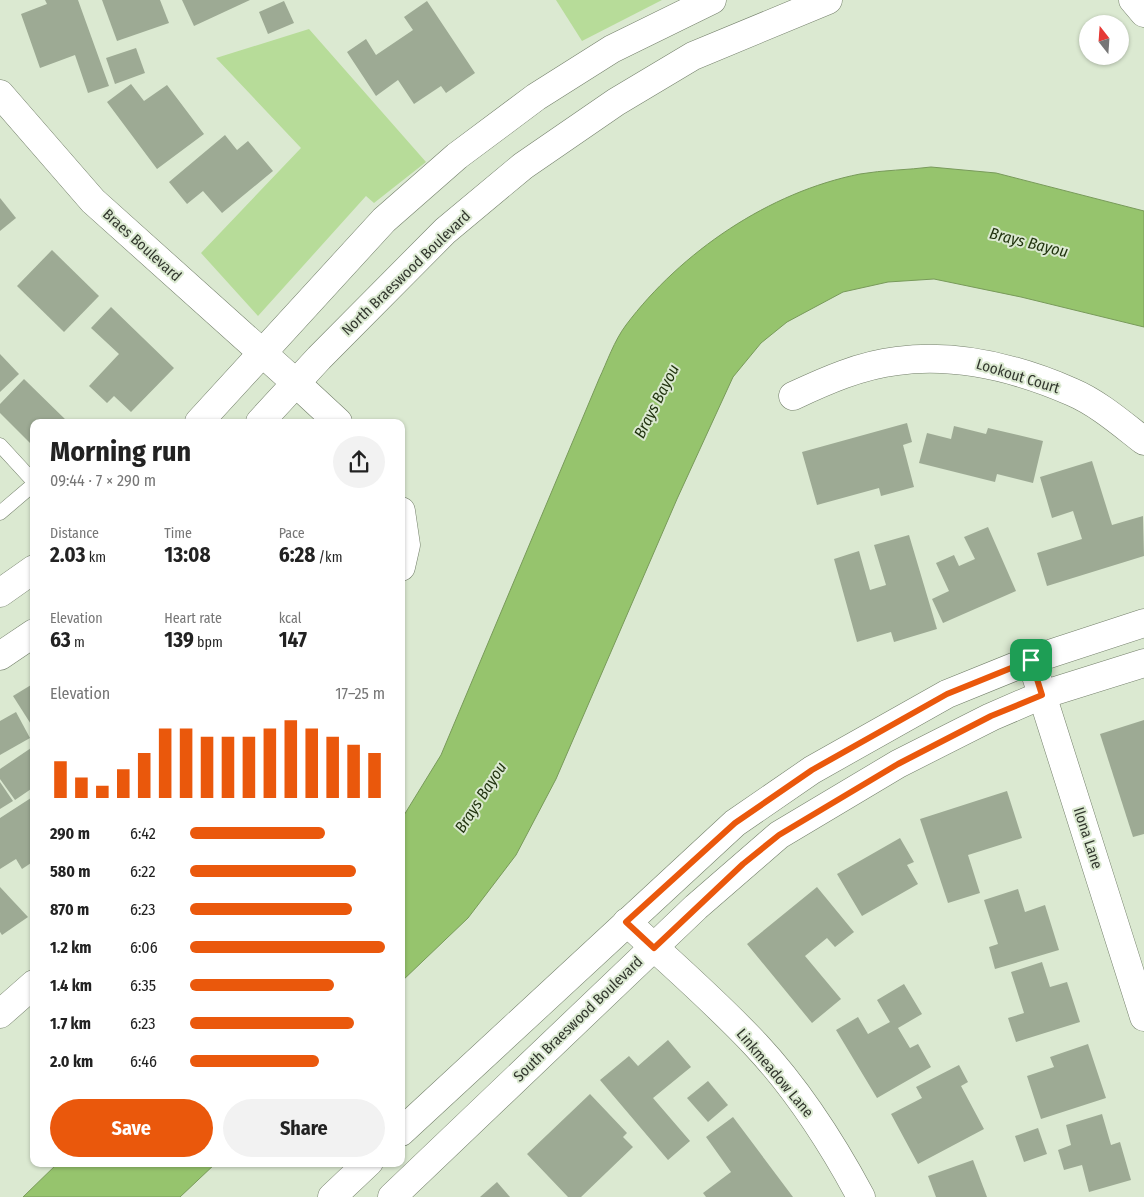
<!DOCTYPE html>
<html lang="en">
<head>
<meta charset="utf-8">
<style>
	:root { --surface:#fff; --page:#f2f2f2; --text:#222; --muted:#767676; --accent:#ea580c }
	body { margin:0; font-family:"Fira Sans Condensed",sans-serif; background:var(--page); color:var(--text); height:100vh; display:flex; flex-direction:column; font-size:19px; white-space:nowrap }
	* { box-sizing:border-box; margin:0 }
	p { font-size:16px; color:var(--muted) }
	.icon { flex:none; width:28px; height:28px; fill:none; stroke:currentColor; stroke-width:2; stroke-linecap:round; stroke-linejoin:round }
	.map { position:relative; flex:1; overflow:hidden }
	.sheet { position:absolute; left:30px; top:419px; width:375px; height:748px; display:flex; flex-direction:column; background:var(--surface); border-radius:10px; box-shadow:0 1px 4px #0004 }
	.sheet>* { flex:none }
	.needle { width:32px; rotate:343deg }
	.tools { position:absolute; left:1079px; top:15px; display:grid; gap:10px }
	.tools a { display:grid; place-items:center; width:50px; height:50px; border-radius:50%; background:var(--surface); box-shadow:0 1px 4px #0004; font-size:25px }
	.pin { position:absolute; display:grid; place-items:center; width:42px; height:42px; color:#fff; margin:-21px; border-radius:10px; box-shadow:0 2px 8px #0006 }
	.round { display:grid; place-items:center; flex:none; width:52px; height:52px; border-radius:26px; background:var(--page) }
	.headline { display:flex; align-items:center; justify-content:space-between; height:85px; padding:0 20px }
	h1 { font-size:28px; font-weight:700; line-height:38px }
	.metrics { display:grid; grid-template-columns:repeat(3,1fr); gap:8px; height:85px; padding:5px 20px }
	.metrics div { display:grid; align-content:center }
	.metrics b { font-size:21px; font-weight:700 }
	.metrics small { font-size:14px; font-weight:400 }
	.metrics p { font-size:14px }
	.chart { height:140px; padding:10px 20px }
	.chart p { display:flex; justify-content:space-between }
	.chart svg { width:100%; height:90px; margin-top:5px; stroke:var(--accent); stroke-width:6 }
	.button { display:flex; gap:10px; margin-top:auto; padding:10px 20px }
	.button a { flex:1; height:58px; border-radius:30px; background:var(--accent); color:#fff; font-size:20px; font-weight:700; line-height:58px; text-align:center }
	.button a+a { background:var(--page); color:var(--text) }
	ul { padding:0 20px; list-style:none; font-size:16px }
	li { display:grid; grid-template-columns:80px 60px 1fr; align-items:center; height:38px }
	li i { height:12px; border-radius:6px; background:var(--accent) }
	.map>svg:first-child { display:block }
	.green { fill:#b7dc99 }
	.water { fill:#96c46d; stroke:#789a5a }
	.building { fill:#9daa94 }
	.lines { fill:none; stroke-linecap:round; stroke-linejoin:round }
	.service-casing { stroke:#737f6a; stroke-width:15 }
	.minor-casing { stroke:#737f6a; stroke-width:29 }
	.tertiary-casing { stroke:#737f6a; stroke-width:29 }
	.secondary-casing { stroke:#737f6a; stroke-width:29 }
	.service { stroke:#fff; stroke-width:14 }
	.minor { stroke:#fff; stroke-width:28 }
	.tertiary { stroke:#fff; stroke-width:28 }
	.secondary { stroke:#fff; stroke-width:28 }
	.route-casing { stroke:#fff; stroke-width:10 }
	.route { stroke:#ea580c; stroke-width:6 }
	.labels { text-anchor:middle; stroke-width:4; stroke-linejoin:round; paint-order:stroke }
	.street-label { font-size:15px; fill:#32372e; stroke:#dbe9d1 }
	.water-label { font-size:16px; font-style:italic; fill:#1f310d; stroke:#dbe9d1 }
</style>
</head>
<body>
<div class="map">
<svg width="1144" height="1197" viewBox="0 0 1144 1197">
	<rect width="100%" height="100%" fill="#dbe9d1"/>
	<g class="green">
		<polygon points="556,0 662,0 582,41"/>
		<polygon points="309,29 426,162 374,203 366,196 258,316 201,253 301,148 216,58"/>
	</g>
	<g class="water">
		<path d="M 931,167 L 996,173 L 1144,211 L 1144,327 L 1021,297 L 934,279 L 888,282 L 843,292 L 787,322 L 761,343 L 733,377 L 677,499 L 556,779 L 516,855 L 468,918 L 401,982 L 401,820 L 441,755 L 599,379 C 607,362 614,341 626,325 C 681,252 769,192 860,174 C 883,170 908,170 931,167 Z"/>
		<polygon points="59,1162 216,1162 216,1163 180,1197 23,1197"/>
	</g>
	<g class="building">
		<polygon points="45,0 78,0 109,86 88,93 75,55 40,68 21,14 47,4"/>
		<polygon points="102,0 160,0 169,23 117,41"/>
		<polygon points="182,0 250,0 194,26"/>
		<polygon points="284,1 294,23 268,34 259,12"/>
		<polygon points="427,1 475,73 446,93 441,86 414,104 398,80 376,96 347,52 366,39 376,55 413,30 404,17"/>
		<polygon points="136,48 145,73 115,84 106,58"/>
		<polygon points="131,84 144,101 167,85 204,134 157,169 107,102"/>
		<polygon points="225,135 237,150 248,141 273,171 222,213 203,191 187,204 169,182"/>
		<polygon points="0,198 16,218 0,231"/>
		<polygon points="52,250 99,296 64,332 17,286"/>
		<polygon points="111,307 174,368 131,412 114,396 107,403 89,386 119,354 91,328"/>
		<polygon points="0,354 19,374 0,392"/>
		<polygon points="24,379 68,422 34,422 34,447 0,413 0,404"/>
		<polygon points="907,423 912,442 903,445 914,487 881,496 879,488 817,505 802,452"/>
		<polygon points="954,426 986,434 988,428 1043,441 1033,483 997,474 995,482 919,463 927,433 951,439"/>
		<polygon points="1092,461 1112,525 1143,516 1144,556 1047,586 1037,553 1082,539 1073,511 1052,518 1040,477"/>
		<polygon points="988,527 1016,591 943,623 932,599 949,591 936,563 954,555 959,566 975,559 964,537"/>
		<polygon points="909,535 937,629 894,642 891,632 857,642 834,559 859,551 870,590 886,585 874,545"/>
		<polygon points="31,685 34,689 34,729 13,696"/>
		<polygon points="16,712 30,738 0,755 0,721"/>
		<polygon points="1144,720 1144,834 1133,837 1100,734"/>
		<polygon points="34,746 34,787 15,800 0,779 0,769"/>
		<polygon points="0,782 13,801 0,809"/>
		<polygon points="1007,791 1022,838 968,855 980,893 948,903 920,819"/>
		<polygon points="34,796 34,861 22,869 16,859 0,869 0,818"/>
		<polygon points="900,838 914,862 907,865 918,884 862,916 837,874"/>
		<polygon points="0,887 28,917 2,935 0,932"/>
		<polygon points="817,887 854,932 835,947 827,938 805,956 841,999 812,1023 747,944"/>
		<polygon points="1018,889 1025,912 1045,905 1059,950 995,969 989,947 998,944 984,900"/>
		<polygon points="1042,962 1050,987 1067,982 1080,1022 1016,1042 1008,1018 1024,1013 1011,972"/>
		<polygon points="904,984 922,1014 898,1028 910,1048 918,1044 931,1067 877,1098 836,1030 858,1017 868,1034 890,1022 877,1000"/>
		<polygon points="668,1040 691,1067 653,1098 690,1141 668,1160 600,1080 629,1056 638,1066"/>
		<polygon points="1088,1044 1106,1098 1041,1119 1027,1076 1054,1067 1050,1057"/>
		<polygon points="959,1065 968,1082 961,1086 984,1129 918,1164 891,1114 922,1098 916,1087"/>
		<polygon points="708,1081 728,1105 708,1122 687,1098"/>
		<polygon points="590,1094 627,1133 623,1137 633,1147 581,1197 568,1197 527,1154"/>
		<polygon points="1102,1114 1111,1145 1120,1142 1131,1180 1089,1192 1082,1165 1064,1170 1058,1150 1071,1145 1066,1125"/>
		<polygon points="733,1117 793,1197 706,1197 703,1193 731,1172 706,1137"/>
		<polygon points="1038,1128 1047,1154 1024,1162 1015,1136"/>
		<polygon points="973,1160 987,1197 936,1197 928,1176"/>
		<polygon points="497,1182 510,1197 480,1197"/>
	</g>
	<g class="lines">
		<defs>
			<g id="service">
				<polyline points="0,445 34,482"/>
				<polyline points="0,513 34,484"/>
			</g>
			<g id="minor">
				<polyline points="1133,0 1144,13"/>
				<polyline points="297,384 338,422"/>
				<path d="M 793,396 C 825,381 861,365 897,361 C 957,353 1017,368 1072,392 C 1098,403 1122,424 1144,441"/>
				<polyline points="401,511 406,545 401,567"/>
				<polyline points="1031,660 1144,1017"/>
				<path d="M 627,922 C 669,962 715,1001 756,1045 C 798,1090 832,1143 861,1197"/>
				<polyline points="0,1014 34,984"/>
			</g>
			<polyline id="tertiary" points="0,94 93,201 297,384"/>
			<g id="secondary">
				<polyline points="199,422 384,220 457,156 536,97 612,49 712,0"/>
				<polyline points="260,422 319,358 445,231 523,166 616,102 693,56 828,0"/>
				<polyline points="0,593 34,569"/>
				<polyline points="0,656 34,633"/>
				<polyline points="401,1132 735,823 812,770 947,694 1031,660 1144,623"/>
				<polyline points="332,1197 369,1162"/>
				<polyline points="392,1197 696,907 779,835 898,764 991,717 1042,695 1144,663"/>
			</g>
		</defs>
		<use href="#service" class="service-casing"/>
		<use href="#minor" class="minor-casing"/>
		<use href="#tertiary" class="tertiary-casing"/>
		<use href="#secondary" class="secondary-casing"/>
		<use href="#service" class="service"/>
		<use href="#minor" class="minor"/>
		<use href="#tertiary" class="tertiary"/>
		<use href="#secondary" class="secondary"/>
	</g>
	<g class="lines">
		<defs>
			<polygon id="route" points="1031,660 1042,695 991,716 898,764 779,835 743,864 654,948 626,922 735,823 812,770 947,694"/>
		</defs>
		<use href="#route" class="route-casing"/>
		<use href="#route" class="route"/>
	</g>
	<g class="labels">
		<g class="street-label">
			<text transform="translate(142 245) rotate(42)" y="5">Braes Boulevard</text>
			<text transform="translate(406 273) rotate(-44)" y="5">North Braeswood Boulevard</text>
			<text transform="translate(1018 376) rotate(17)" y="5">Lookout Court</text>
			<text transform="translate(1088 838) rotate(72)" y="5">Ilona Lane</text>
			<text transform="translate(578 1019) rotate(-44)" y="5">South Braeswood Boulevard</text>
			<text transform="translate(775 1073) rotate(50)" y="5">Linkmeadow Lane</text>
		</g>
		<g class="water-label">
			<text transform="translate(1029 242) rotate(14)" y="6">Brays Bayou</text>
			<text transform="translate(656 401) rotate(-63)" y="6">Brays Bayou</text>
			<text transform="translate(480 797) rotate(-57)" y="6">Brays Bayou</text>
		</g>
	</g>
</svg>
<div class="tools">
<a><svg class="needle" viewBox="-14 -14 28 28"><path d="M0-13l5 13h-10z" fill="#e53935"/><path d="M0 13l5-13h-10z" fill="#767676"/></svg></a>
</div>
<div class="pin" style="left:1031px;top:660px;background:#1e9e55"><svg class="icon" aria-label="arrive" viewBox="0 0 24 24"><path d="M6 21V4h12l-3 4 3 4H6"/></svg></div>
<section class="sheet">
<div class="headline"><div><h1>Morning run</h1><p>09:44 · 7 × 290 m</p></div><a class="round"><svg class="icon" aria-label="share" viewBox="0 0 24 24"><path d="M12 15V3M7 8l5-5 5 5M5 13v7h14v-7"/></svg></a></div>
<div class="metrics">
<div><p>Distance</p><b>2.03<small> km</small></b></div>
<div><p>Time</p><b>13:08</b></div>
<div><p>Pace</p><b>6:28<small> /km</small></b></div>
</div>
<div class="metrics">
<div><p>Elevation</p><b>63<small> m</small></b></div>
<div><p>Heart rate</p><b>139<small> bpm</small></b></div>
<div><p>kcal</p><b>147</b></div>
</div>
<div class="chart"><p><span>Elevation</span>17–25 m</p>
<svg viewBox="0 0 160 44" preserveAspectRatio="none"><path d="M5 44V26M15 44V34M25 44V38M35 44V30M45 44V22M55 44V10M65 44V10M75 44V14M85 44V14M95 44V14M105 44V10M115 44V6M125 44V10M135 44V14M145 44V18M155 44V22"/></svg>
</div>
<ul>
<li><b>290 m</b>6:42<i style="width:69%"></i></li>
<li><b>580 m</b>6:22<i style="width:85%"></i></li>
<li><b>870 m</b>6:23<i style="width:83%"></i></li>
<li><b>1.2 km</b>6:06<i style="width:100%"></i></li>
<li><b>1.4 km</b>6:35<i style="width:74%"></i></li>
<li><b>1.7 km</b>6:23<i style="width:84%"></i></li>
<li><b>2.0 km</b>6:46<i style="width:66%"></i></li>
</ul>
<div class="button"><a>Save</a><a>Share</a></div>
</section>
</div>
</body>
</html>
